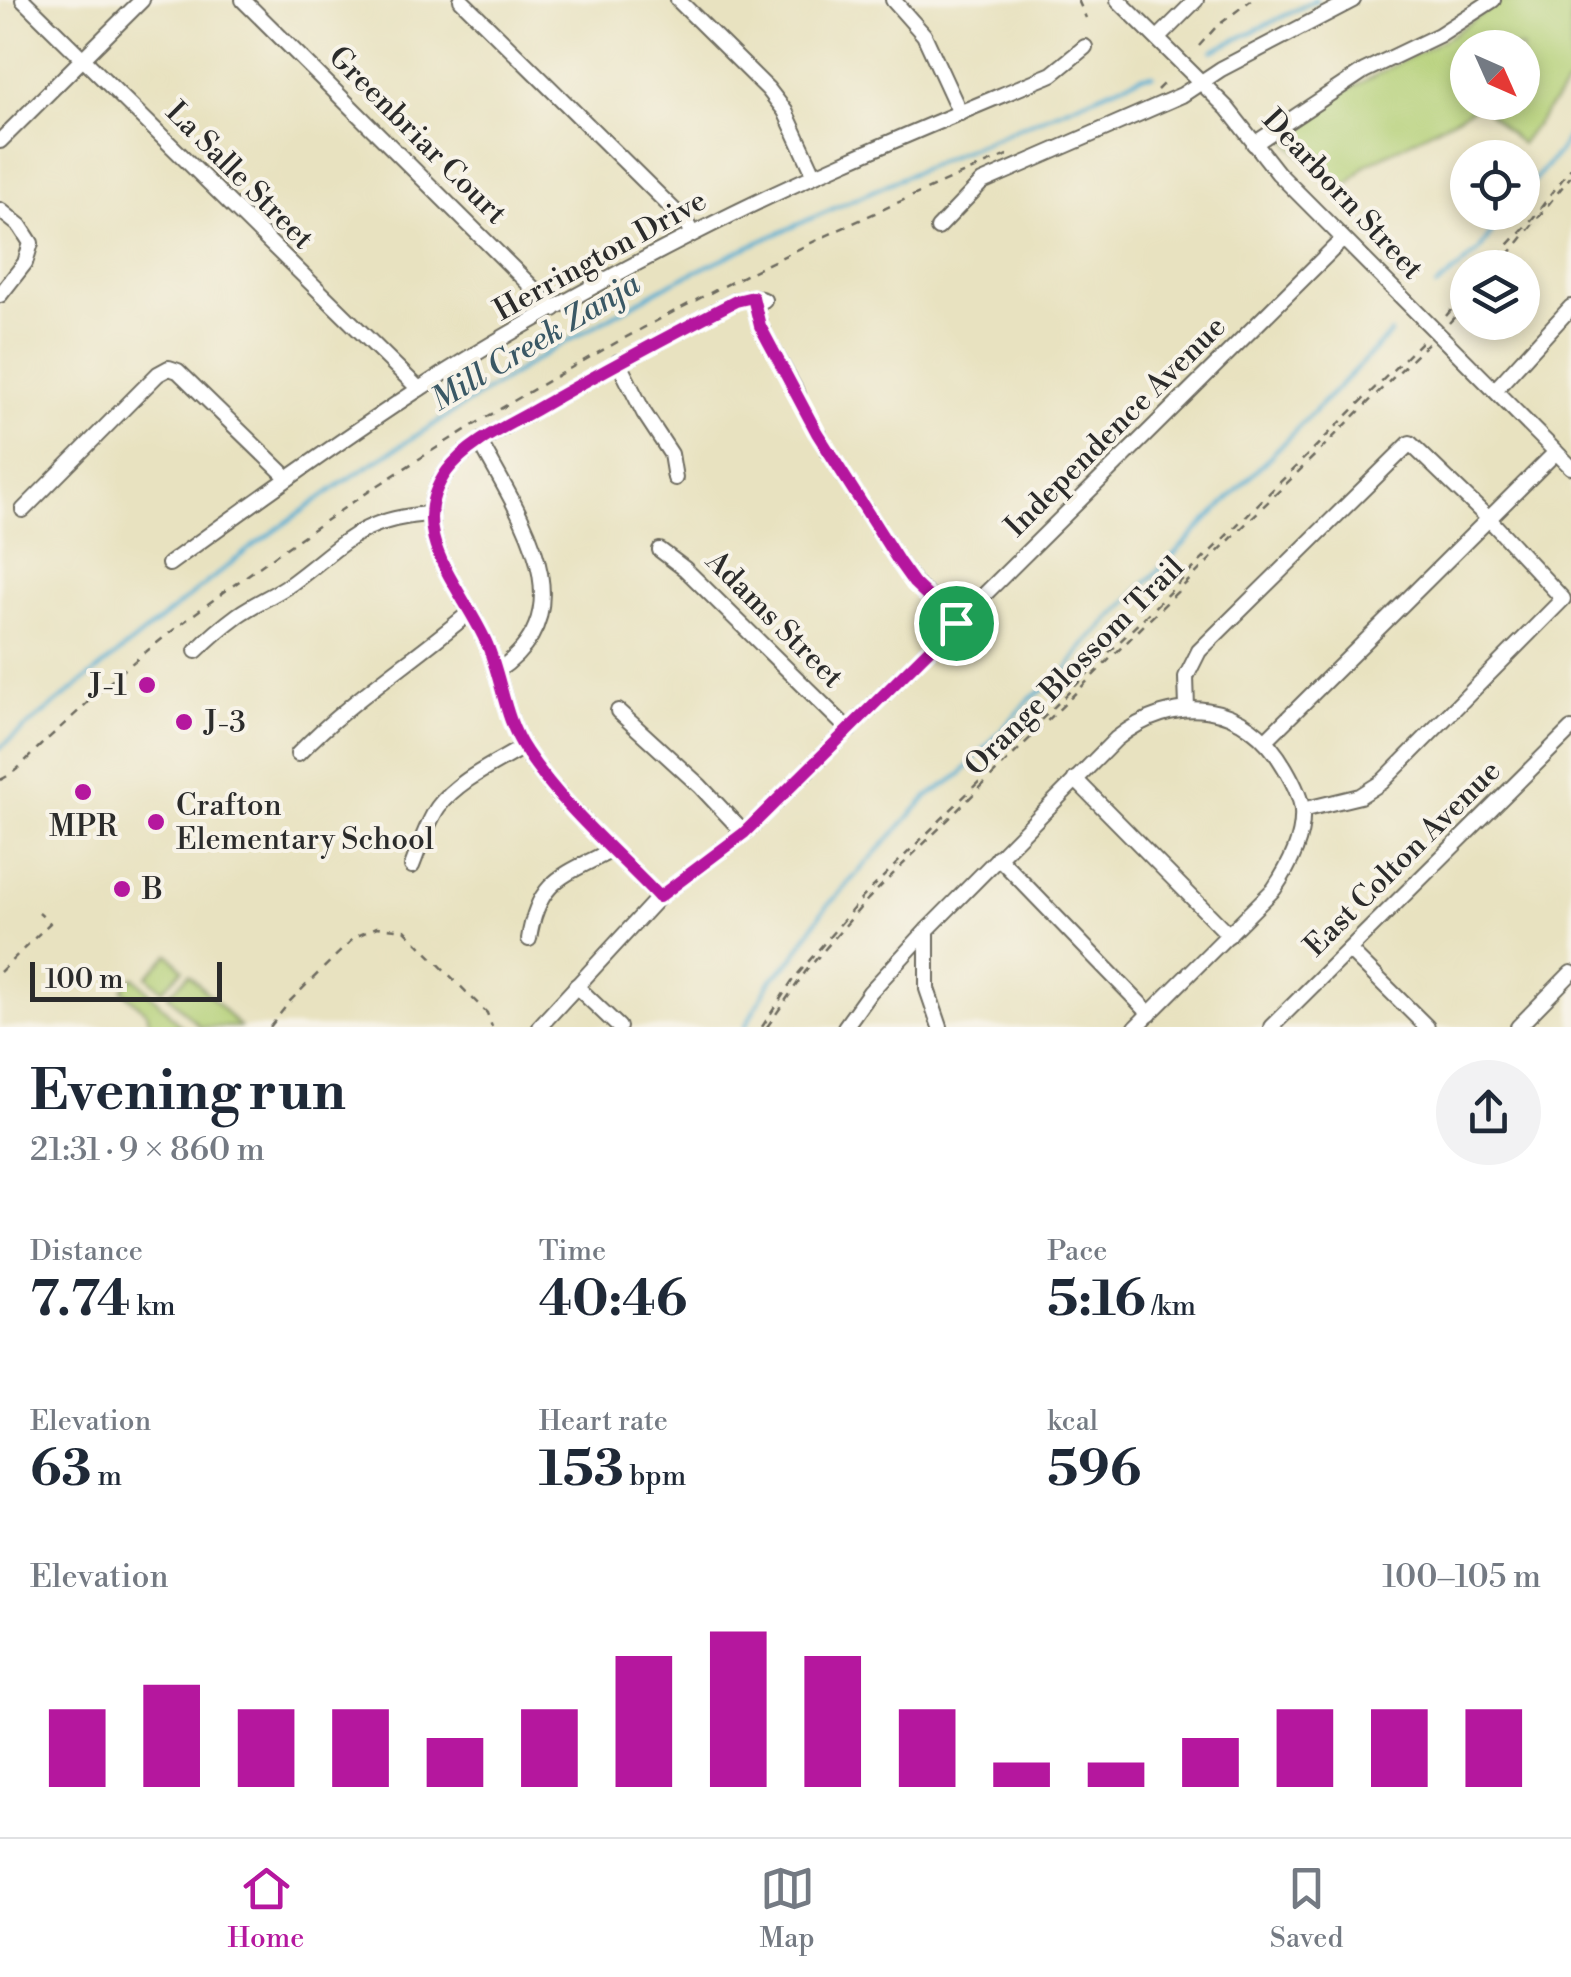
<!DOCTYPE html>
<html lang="en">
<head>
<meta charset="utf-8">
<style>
	:root { --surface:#fff; --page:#f2f2f3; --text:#1f2937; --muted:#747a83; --line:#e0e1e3; --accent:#b5179e }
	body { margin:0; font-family:"Libre Bodoni",serif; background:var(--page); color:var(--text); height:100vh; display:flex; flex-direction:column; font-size:38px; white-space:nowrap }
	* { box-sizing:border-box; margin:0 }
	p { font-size:32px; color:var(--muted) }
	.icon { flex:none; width:55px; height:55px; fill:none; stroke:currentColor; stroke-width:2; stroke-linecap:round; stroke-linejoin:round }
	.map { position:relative; height:1027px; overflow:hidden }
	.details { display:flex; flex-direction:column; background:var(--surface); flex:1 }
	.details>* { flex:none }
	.needle { width:65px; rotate:135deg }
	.fabs { position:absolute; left:1450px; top:30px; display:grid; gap:20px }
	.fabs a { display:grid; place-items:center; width:90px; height:90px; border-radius:50%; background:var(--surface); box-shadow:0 5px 15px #0003; font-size:50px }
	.scale { position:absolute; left:30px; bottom:25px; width:192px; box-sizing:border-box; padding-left:10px; border:5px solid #2b2b2b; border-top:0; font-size:28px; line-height:35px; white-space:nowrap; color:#2b2b2b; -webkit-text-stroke:8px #f7f3e8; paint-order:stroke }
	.pin { position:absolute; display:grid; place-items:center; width:85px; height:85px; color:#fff; margin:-42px; border:5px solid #fff; border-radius:50%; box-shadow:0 2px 10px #0007 }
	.round { display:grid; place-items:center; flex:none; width:105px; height:105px; border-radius:52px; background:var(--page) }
	.headline { display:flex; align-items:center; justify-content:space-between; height:170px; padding:0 30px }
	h1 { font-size:55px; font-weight:700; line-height:75px }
	.figures { display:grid; grid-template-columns:repeat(3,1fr); gap:15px; height:170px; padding:10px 30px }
	.figures div { display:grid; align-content:center }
	.figures b { font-size:50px; font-weight:700 }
	.figures small { font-size:28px; font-weight:400 }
	.figures p { font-size:28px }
	.chart { height:280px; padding:20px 30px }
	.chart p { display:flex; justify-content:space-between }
	.chart svg { width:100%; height:180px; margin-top:10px; stroke:var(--accent); stroke-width:6 }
	.tabs { display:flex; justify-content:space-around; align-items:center; height:140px; border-top:2px solid var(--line); background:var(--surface); font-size:28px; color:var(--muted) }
	.tabs a { display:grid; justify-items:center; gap:5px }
	.tabs .active { color:var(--accent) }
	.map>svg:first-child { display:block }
	.green { fill:#b2cf75; stroke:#6e7d50; stroke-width:2.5; fill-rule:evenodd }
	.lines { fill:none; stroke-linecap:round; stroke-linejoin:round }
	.stream { stroke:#55add2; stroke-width:4 }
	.minor-casing { stroke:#6d6b5f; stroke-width:18 }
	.path { stroke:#6d6b5f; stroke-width:2.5; stroke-dasharray:8 8; stroke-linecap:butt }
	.minor { stroke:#fff; stroke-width:14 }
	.route-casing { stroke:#fff; stroke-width:20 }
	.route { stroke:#b5179e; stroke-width:12 }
	.poi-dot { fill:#b5179e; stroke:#f7f3e8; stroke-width:4 }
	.labels { text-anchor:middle; stroke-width:8; stroke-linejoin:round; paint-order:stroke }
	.street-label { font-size:30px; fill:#2b2b2b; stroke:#f7f3e8 }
	.poi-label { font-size:30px; fill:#2b2b2b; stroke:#f7f3e8; text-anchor:start }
	.water-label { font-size:32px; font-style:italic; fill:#3a5865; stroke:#f7f3e8 }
</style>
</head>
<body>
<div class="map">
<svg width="1571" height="1027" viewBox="0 0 1571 1027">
	<rect width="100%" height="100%" fill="#f7f3e8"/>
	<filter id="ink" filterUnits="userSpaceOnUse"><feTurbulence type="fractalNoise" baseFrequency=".01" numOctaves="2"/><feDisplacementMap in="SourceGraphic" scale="20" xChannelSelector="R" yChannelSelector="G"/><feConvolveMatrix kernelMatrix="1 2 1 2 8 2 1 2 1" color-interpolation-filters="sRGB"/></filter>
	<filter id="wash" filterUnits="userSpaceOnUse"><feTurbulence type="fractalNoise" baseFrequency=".0048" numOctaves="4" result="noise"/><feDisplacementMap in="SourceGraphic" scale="40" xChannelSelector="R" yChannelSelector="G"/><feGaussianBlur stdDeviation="2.25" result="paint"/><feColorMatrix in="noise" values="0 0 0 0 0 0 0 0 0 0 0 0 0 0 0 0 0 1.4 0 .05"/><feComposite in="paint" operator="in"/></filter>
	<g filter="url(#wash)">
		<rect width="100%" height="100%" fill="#e8e2c0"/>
		<g class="green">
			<path d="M 1502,0 L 1571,0 L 1571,80 L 1521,144 L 1480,105 L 1366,165 L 1338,194 L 1284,138 L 1332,98 L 1450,36 ZM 1468,48 L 1522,48 L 1522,102 L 1468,102 Z"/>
			<polygon points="169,954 183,969 162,990 147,976"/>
			<polygon points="189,974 240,1027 200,1027 168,995"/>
			<polygon points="132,978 135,978 182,1027 151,1027 147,1013 122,990"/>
		</g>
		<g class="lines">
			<g class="stream">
				<polyline points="1213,51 1316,0"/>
				<polyline points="1522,194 1558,153 1571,132"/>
				<polyline points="1436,287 1478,252 1506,212"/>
				<polyline points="0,748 249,549 343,482 550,351 669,284 743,249 944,159 1143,76 1153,75"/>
				<polyline points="745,1027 771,980 793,958 822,912 927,797 960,775 1031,698 1063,676 1082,648 1391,333"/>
			</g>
		</g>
	</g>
	<g filter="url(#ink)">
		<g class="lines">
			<defs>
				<g id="minor">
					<polyline points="23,0 419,389"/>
					<polyline points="243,0 554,309"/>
					<polyline points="461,0 686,222 692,234"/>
					<polyline points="678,0 768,89 785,111 814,174"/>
					<polyline points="893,0 924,35 960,113"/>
					<polyline points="1118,0 1227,108 1278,173 1571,467"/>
					<polyline points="1158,38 1196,0"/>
					<polyline points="0,141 142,0"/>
					<polyline points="1254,144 1364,71 1439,35 1493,0"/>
					<polyline points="0,210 20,226 31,243 25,263 0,295"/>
					<polyline points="938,228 982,182 1182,95 1221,69 1353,0"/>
					<polyline points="753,297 760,326 798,395"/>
					<polyline points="618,362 644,413 671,454 675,478"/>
					<polyline points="1495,390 1571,307"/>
					<polyline points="817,433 899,562 915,583 956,623"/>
					<path d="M 480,442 C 519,515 588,610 497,671"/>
					<polyline points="23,510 158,374 169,368 178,371 288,478"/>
					<polyline points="660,550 685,569 849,730"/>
					<path d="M 169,564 C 250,505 332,446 416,391 C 505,333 599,282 693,234 C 809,174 931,125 1052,74 L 1085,47"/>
					<path d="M 196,651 C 209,638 223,626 238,615 C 255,603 275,595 292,583 C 345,544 358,519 430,514"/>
					<polyline points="1187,708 1186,677 1199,651 1410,443 1489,519 1563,599 1382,782 1360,796 1302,810"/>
					<polyline points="618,711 700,786 744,833"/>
					<polyline points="1266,740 1556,452"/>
					<path d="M 298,754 C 350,700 413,661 470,612"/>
					<polyline points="1075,779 1229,935"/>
					<polyline points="998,857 1150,1014"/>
					<path d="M 412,866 C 420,846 426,825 438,807 C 458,780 495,764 523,747"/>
					<path d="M 659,897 C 614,850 562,806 526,751 C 504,718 502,679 487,644 C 463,588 402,533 447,471 C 468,443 505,427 535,410 C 601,372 668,336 735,301 L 753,297 L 764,300"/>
					<polyline points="927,930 927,989 940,1027"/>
					<path d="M 529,939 C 538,879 563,876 612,850"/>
					<polyline points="1349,950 1427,1027"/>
					<polyline points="576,986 619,1027"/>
					<polyline points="539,1027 659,897 744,833 1343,239"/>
					<path d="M 845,1027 L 870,992 L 927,930 L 1116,739 C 1174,692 1246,700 1285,768 C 1292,780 1301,797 1302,810 C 1304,839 1289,867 1274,889 L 1136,1027"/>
					<polyline points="1271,1027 1571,729"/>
					<polyline points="1518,1027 1571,973"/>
				</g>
			</defs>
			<use href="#minor" class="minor-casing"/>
			<g class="path">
				<polyline points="1078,0 1086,18"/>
				<polyline points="1199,46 1216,27 1251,0"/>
				<polyline points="1157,90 1166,81"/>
				<polyline points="1487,268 1533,218 1571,168"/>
				<polyline points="1498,268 1571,176"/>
				<polyline points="1446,316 1468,290"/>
				<polyline points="1449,323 1468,302"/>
				<polyline points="803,406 811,421"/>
				<path d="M 0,780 C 18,772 26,759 40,746 C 56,731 74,716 90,700 C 156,639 233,585 306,534 C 528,380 764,257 1012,153"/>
				<polyline points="0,972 50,923 39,913"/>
				<polyline points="270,1027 290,1001 355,937 377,927 405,930 487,1013 492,1027"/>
				<polyline points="762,1027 792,981 863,897 1421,342"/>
				<polyline points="767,1027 806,971 868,899 1429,342"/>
			</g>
			<use href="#minor" class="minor"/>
		</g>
	</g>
	<g class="lines" filter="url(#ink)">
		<defs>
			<path id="route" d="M 753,297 L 760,326 L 817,433 L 899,562 L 914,583 L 956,623 L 744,833 L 659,897 C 614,850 562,806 526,751 C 504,719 502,679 487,644 C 463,588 402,533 447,471 C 468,443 505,427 535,410 C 601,372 668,336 736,301 Z"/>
		</defs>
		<use href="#route" class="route-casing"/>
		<use href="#route" class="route"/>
	</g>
	<g class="poi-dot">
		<circle cx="147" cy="685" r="10"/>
		<circle cx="184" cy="722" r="10"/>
		<circle cx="83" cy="792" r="10"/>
		<circle cx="156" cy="822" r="10"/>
		<circle cx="122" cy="889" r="10"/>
	</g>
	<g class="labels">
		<g class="street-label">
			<text transform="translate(418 135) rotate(45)" y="10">Greenbriar Court</text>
			<text transform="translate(240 175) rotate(45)" y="10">La Salle Street</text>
			<text transform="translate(1343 194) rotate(47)" y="10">Dearborn Street</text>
			<text transform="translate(600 255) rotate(-29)" y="10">Herrington Drive</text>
			<text transform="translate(1115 426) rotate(-45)" y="10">Independence Avenue</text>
			<text transform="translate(775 619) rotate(45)" y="10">Adams Street</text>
			<text transform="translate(1074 666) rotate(-45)" y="10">Orange Blossom Trail</text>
			<text transform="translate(1402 858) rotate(-45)" y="10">East Colton Avenue</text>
		</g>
		<g class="poi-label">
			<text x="127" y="695" text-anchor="end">J-1</text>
			<text x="204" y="732">J-3</text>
			<text x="176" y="815">Crafton<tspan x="176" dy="34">Elementary School</tspan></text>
			<text x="83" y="836" text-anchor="middle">MPR</text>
			<text x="142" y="899">B</text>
		</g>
		<g class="water-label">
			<text transform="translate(535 341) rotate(-31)" y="11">Mill Creek Zanja</text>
		</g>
	</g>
</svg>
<div class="fabs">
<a><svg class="needle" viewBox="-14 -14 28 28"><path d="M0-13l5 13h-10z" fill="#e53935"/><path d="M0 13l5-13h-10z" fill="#747a83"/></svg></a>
<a><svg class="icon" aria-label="locate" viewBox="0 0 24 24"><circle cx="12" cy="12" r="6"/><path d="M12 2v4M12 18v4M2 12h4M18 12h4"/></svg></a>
<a><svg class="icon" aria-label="layers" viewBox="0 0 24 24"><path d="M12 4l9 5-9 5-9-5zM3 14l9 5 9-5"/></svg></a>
</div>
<div class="scale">100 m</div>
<div class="pin" style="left:956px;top:623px;background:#1e9e55"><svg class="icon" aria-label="arrive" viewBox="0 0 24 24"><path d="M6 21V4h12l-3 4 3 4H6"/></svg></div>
</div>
<section class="details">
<div class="headline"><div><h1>Evening run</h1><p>21:31 · 9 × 860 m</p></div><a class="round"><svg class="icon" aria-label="share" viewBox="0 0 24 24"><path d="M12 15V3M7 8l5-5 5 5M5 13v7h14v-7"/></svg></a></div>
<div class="figures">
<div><p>Distance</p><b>7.74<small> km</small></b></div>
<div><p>Time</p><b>40:46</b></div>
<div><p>Pace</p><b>5:16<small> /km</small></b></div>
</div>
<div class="figures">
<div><p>Elevation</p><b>63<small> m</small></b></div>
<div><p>Heart rate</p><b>153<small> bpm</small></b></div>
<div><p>kcal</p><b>596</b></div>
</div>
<div class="chart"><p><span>Elevation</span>100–105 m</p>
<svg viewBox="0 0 160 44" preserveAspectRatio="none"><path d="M5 44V25M15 44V19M25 44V25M35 44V25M45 44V32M55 44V25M65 44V12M75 44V6M85 44V12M95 44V25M105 44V38M115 44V38M125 44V32M135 44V25M145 44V25M155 44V25"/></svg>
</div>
</section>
<nav class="tabs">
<a class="active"><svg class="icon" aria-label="home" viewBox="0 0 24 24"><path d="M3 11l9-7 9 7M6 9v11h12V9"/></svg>Home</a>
<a><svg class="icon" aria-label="map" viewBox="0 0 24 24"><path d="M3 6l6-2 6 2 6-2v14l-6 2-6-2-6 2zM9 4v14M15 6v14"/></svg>Map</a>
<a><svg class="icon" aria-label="saved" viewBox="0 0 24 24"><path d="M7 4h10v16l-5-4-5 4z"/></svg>Saved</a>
</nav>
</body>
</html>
